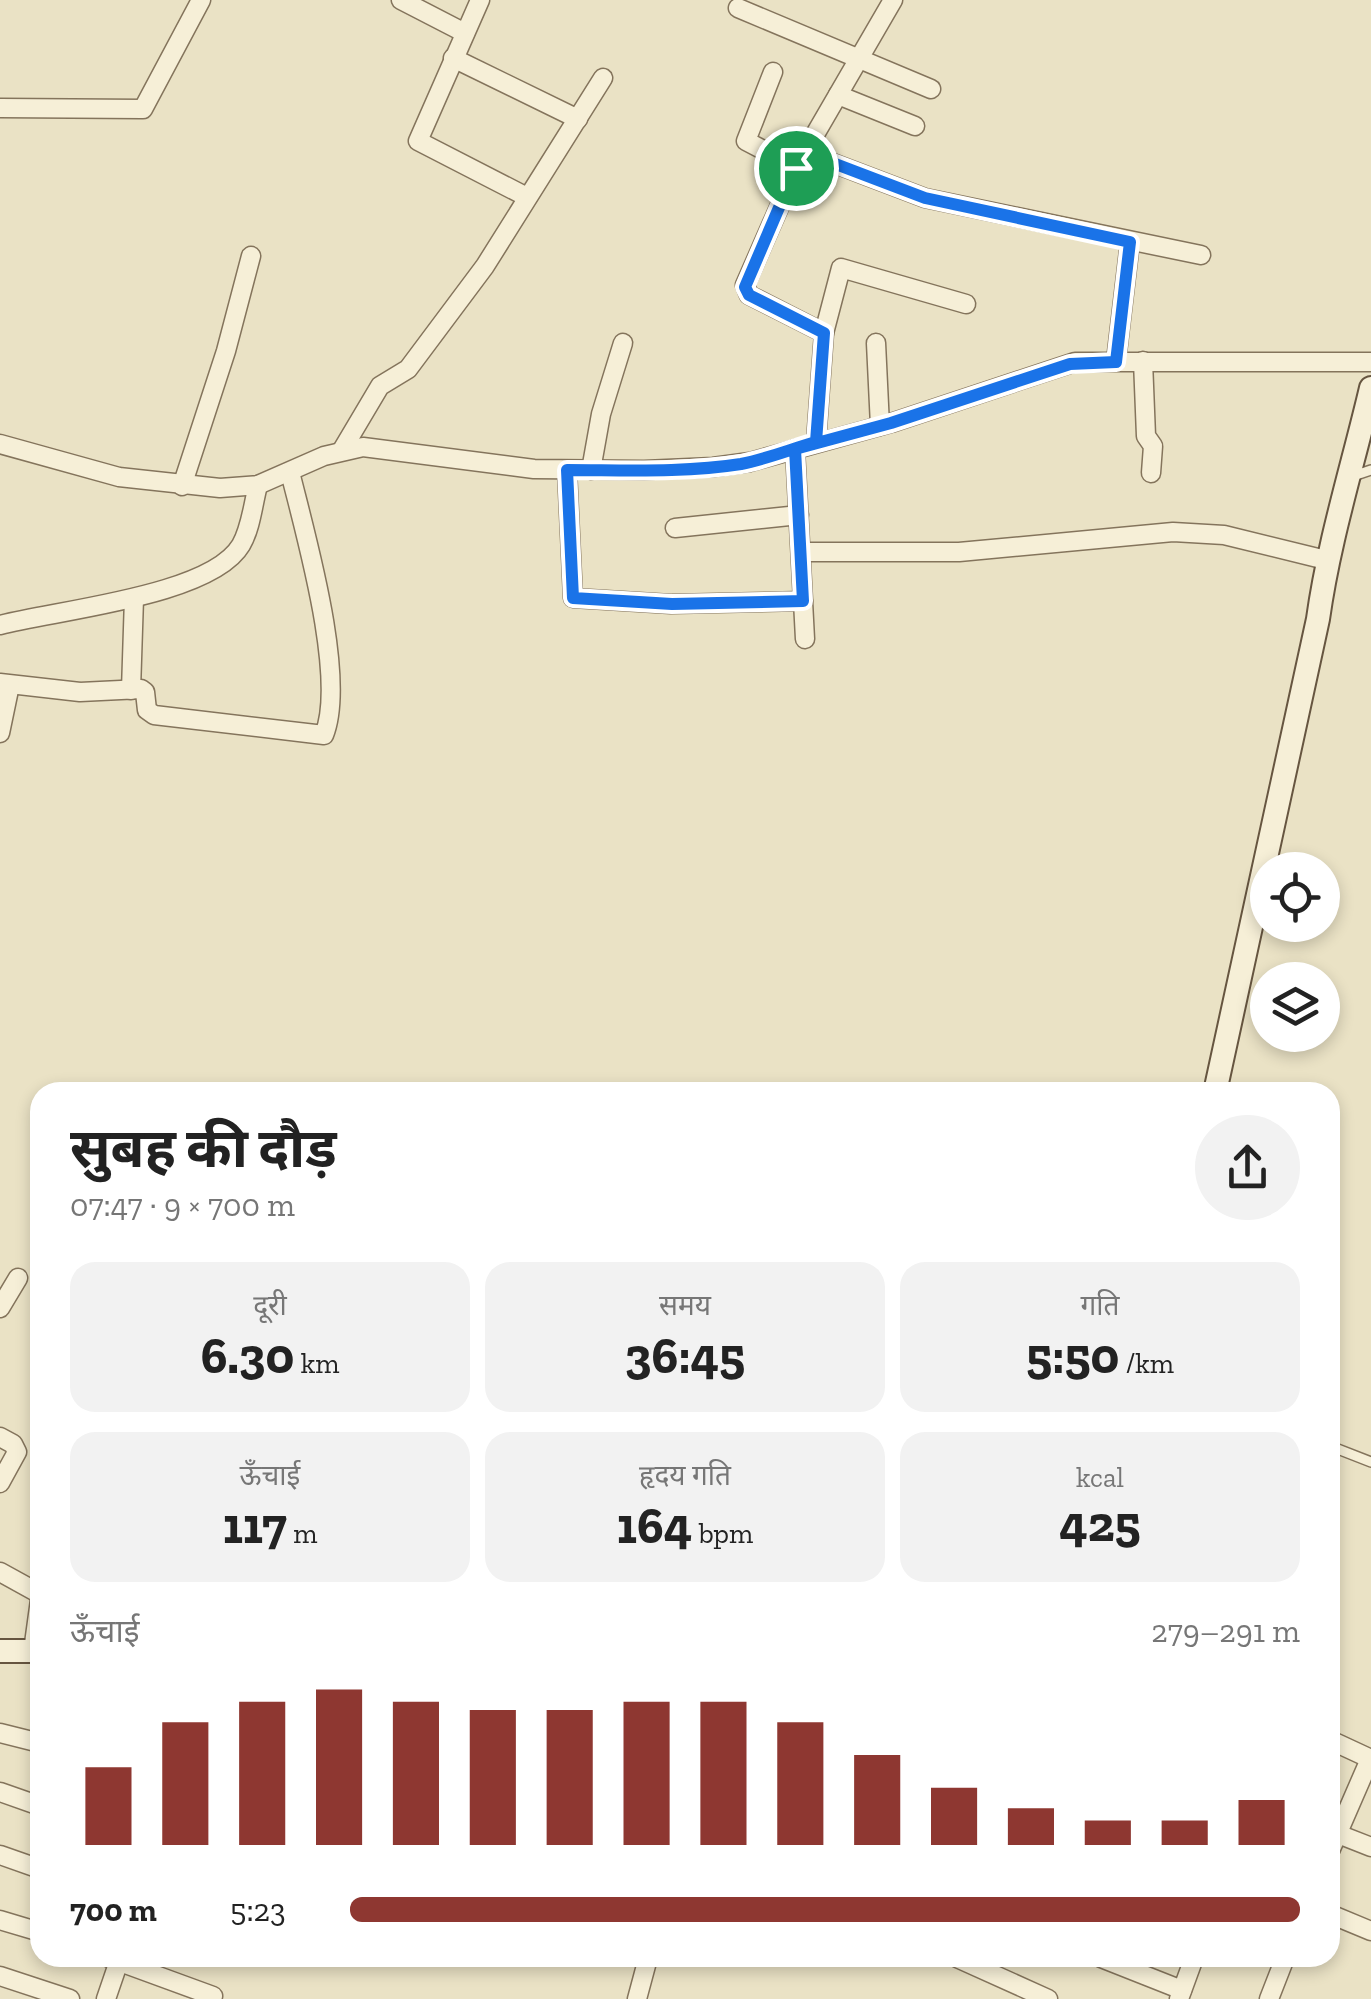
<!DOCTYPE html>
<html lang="hi">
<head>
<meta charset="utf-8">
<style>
	:root { --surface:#fff; --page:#f2f2f2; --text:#222; --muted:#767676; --accent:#8e3731 }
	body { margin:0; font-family:"Zilla Slab","Noto Sans Devanagari",serif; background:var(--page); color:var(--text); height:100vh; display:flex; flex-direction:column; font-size:38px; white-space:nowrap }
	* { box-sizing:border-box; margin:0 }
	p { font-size:32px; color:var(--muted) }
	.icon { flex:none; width:55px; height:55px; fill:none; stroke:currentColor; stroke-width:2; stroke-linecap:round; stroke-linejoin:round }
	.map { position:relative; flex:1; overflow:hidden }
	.details { position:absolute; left:30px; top:1082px; width:1310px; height:885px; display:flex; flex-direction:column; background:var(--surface); border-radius:30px; box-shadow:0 5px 15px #0003 }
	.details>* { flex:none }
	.tools { position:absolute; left:1250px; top:852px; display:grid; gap:20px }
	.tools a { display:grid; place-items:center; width:90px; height:90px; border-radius:50%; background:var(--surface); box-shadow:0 5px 15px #0003; font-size:50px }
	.pin { position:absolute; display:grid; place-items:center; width:85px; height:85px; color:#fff; margin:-42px; border:5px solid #fff; border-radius:50%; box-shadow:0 2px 10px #0007 }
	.round { display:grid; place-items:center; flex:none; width:105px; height:105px; border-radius:52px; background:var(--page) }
	.head { display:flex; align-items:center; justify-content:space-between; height:170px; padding:0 40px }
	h1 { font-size:55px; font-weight:700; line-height:75px }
	.stats { display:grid; grid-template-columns:repeat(3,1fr); gap:15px; height:170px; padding:10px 40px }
	.stats div { display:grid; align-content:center; border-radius:25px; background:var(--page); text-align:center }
	.stats b { font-size:50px; font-weight:700 }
	.stats small { font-size:28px; font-weight:400 }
	.stats p { font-size:28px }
	.chart { height:280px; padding:20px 40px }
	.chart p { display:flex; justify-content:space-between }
	.chart svg { width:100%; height:180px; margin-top:10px; stroke:var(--accent); stroke-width:6 }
	ul { padding:0 40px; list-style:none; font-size:32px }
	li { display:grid; grid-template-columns:160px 120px 1fr; align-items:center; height:75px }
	li i { height:25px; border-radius:12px; background:var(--accent) }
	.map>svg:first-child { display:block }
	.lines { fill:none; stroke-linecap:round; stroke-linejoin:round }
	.service-casing { stroke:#84745c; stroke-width:12 }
	.minor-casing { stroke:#84745c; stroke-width:21 }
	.secondary-casing { stroke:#665540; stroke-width:26 }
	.service { stroke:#f6efd7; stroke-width:9 }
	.minor { stroke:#f6efd7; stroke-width:18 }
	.secondary { stroke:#f6efd7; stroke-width:22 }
	.route-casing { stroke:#fff; stroke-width:20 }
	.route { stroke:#1a73e8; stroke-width:12 }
</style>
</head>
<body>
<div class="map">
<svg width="1371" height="1999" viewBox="0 0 1371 1999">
	<rect width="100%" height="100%" fill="#eae2c5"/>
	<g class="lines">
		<defs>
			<g id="service">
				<polyline points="1350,477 1371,470"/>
				<polyline points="1330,1446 1371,1462"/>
			</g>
			<g id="minor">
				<polyline points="401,0 465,33"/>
				<polyline points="480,0 418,141 527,197"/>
				<polyline points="738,8 931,89"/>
				<polyline points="453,58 578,119"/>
				<polyline points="773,72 746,141 796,167"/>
				<polyline points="838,95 915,126"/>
				<polyline points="0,108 143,109 201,0"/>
				<polyline points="804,152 925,198 1201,255"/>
				<polyline points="824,333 841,268 966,304"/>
				<polyline points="876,343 880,426"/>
				<polyline points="1116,361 1130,242"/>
				<polyline points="1143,361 1146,436 1153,446 1151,473"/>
				<polyline points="816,442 824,333 749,295 745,285 799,162 893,0"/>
				<polyline points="0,444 119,477 220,488 258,485 324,456 363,447 534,469 644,470 713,467 750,462 891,423 1075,362 1371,362"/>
				<polyline points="795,449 805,639"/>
				<polyline points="342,450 380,386 408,369 485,266 603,78"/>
				<polyline points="567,470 573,598 671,604 803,601"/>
				<polyline points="591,470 601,414 623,343"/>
				<polyline points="182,486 226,351 251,256"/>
				<polyline points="675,528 799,515"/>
				<polyline points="802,552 959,552 1173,532 1224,535 1326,560"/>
				<path d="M 0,625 C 57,610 211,596 241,545 C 251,528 253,504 258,485"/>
				<path d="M 0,683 L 80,692 L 141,689 L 145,692 L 147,710 L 154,715 L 324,735 C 347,678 305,533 290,472"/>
				<polyline points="131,690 134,598"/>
				<polyline points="0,733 10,685"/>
				<polyline points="0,1308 18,1278"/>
				<polyline points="0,1437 13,1444 17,1452 0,1483"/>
				<polyline points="0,1572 40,1594"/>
				<polyline points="33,1651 40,1600"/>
				<polyline points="0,1733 40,1743"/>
				<polyline points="1330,1740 1371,1759"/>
				<polyline points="0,1792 40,1806"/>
				<polyline points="1338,1834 1371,1847"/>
				<polyline points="1330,1851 1370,1759"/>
				<polyline points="0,1855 40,1869"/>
				<polyline points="1330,1914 1371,1931"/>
				<polyline points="0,1920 40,1932"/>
				<polyline points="109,1958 213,1996"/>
				<polyline points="957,1958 1048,1999"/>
				<polyline points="1101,1958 1182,1990"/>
				<polyline points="0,1976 70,1999"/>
				<polyline points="106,1999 120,1958"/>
				<polyline points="637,1999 648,1958"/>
				<polyline points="1179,1999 1194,1958"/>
				<polyline points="1269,1999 1285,1958"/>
			</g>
			<g id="secondary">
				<path d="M 1215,1092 L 1318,619 C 1329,540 1353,465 1371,388"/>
				<polyline points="0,1651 40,1651"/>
			</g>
		</defs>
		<use href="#service" class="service-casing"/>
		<use href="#minor" class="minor-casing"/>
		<use href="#secondary" class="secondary-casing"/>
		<use href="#service" class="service"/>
		<use href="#minor" class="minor"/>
		<use href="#secondary" class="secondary"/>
	</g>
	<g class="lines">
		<defs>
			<path id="route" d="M 796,168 L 745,287 L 749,295 L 824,333 L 816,442 C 791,449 767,459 741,464 C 684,473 624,470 567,470 L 573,598 L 672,604 L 803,601 L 795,449 L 891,423 L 1070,364 L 1116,362 L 1130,242 L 925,198 L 804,152 L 796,168"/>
		</defs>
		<use href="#route" class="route-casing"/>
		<use href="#route" class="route"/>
	</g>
</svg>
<div class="tools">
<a><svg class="icon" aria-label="locate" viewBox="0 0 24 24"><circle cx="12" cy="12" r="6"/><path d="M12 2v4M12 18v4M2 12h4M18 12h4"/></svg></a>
<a><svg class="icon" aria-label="layers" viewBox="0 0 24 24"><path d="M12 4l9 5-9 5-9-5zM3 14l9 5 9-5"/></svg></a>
</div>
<div class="pin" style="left:796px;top:168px;background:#1e9e55"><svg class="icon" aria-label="arrive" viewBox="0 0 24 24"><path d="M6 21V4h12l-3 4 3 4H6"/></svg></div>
<section class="details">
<div class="head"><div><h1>सुबह की दौड़</h1><p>07:47 · 9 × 700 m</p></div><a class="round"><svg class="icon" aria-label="share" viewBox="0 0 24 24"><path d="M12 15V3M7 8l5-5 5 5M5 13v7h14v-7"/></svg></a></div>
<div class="stats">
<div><p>दूरी</p><b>6.30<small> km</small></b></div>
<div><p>समय</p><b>36:45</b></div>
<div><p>गति</p><b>5:50<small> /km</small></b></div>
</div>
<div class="stats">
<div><p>ऊँचाई</p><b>117<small> m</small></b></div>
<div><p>हृदय गति</p><b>164<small> bpm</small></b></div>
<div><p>kcal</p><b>425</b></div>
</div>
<div class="chart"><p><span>ऊँचाई</span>279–291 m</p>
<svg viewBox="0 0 160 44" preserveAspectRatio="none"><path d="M5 44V25M15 44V14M25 44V9M35 44V6M45 44V9M55 44V11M65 44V11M75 44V9M85 44V9M95 44V14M105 44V22M115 44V30M125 44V35M135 44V38M145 44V38M155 44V33"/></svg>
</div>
<ul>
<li><b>700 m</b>5:23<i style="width:100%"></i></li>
</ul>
</section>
</div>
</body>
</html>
